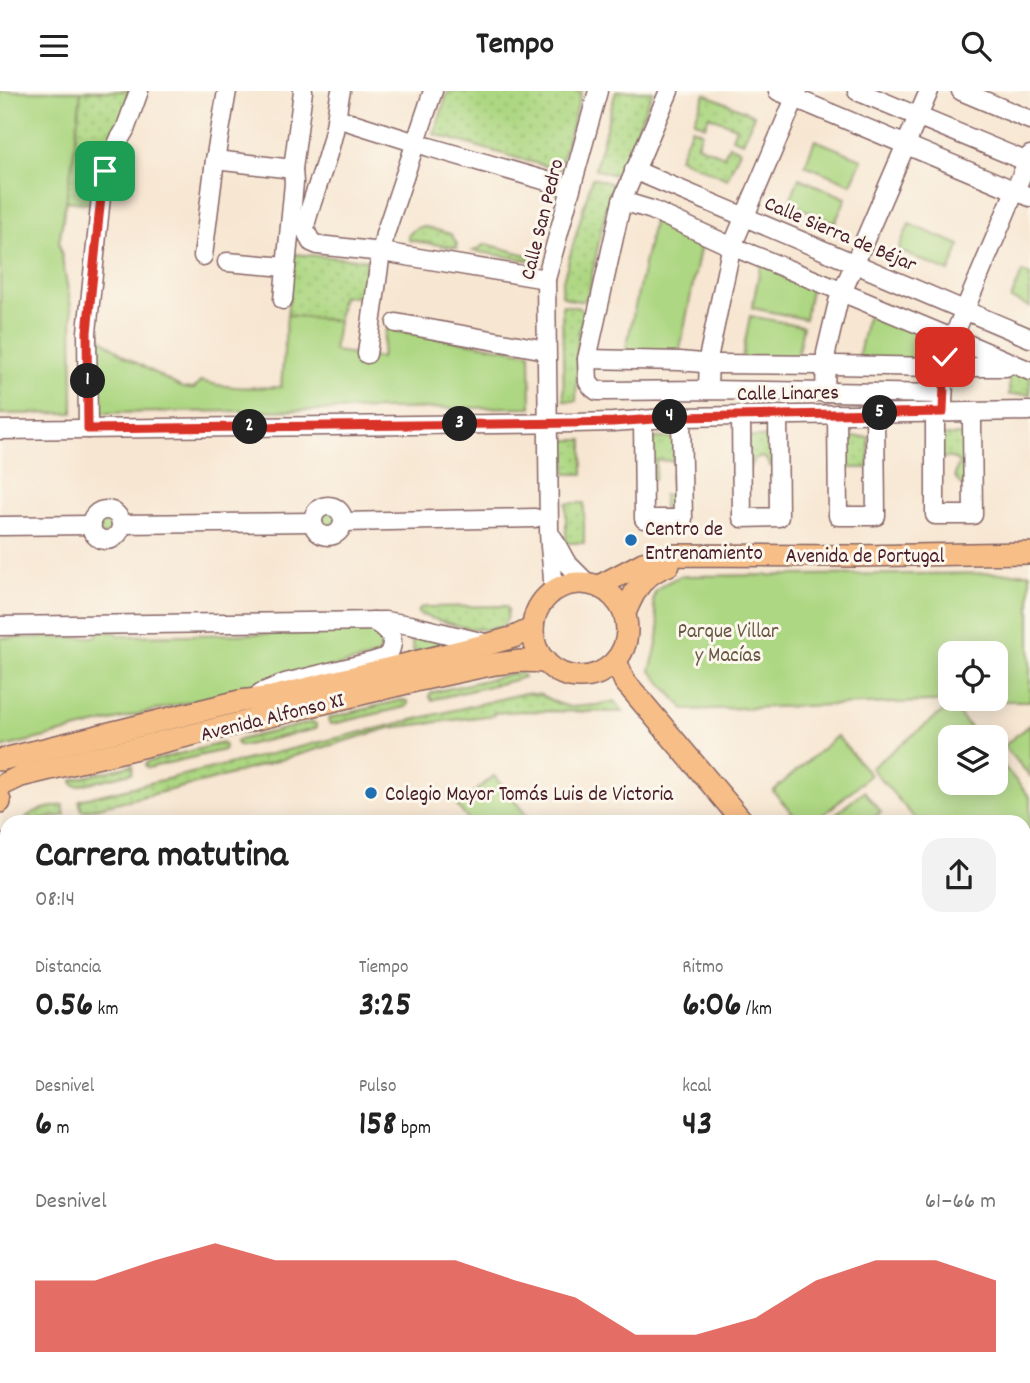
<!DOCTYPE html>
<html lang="es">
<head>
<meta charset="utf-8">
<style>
	:root { --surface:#fff; --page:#f2f2f2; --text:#222; --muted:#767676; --accent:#d93025 }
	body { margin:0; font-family:Dekko,sans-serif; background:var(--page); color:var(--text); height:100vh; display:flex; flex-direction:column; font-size:26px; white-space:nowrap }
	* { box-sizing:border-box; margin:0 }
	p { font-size:23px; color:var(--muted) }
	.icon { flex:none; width:38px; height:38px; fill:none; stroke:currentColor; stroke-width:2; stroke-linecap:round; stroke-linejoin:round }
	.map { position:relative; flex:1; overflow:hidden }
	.sheet { position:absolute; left:0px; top:724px; width:1031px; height:569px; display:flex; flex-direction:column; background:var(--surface); border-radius:21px 21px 0 0; box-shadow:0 4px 18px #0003 }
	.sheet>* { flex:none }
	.controls { position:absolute; left:938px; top:550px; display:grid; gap:14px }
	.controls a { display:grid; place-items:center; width:70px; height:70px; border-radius:14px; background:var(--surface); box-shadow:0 4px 18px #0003; font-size:35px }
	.pin { position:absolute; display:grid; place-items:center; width:60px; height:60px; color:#fff; margin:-30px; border-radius:14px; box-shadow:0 4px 10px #0006 }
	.km { position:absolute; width:35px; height:35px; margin:-18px; border-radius:50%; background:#222; color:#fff; font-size:19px; line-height:35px; text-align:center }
	.round { display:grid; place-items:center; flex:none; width:74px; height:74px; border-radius:21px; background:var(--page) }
	.headline { display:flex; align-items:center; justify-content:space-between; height:119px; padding:0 35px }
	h1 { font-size:38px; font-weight:700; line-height:52px }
	.stats { display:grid; grid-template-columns:repeat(3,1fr); gap:10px; height:119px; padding:7px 35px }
	.stats div { display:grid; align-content:center }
	.stats b { font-size:35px; font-weight:700 }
	.stats small { font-size:19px; font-weight:400 }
	.stats p { font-size:19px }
	.chart { height:196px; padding:14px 35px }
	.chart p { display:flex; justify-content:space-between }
	.chart svg { width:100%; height:126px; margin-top:7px; fill:var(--accent); opacity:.7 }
	header { display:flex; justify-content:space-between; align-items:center; height:91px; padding:0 35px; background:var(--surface); font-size:32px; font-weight:700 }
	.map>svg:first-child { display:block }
	.grass { fill:url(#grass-dots); stroke:#7c7b56; stroke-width:2 }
	.park { fill:#add782; stroke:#7c7b56; stroke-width:2; fill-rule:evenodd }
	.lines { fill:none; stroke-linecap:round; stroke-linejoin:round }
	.minor-casing { stroke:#876565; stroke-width:21 }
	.major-casing { stroke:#876565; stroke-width:24 }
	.minor { stroke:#fff; stroke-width:18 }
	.major { stroke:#f7be87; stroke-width:21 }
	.route-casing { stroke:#fff; stroke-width:14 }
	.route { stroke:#d93025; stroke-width:9 }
	.poi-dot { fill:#1f6fb2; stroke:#fbf7ec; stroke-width:2.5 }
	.labels { text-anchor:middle; stroke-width:6; stroke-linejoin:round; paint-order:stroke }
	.street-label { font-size:21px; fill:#4a1f2b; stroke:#fbf7ec }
	.poi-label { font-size:21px; fill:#4a1f2b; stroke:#fbf7ec; text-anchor:start }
	.park-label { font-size:21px; fill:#685645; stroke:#fbf7ec }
</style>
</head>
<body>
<header><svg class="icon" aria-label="menu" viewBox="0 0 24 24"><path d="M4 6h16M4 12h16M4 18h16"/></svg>Tempo<svg class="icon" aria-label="search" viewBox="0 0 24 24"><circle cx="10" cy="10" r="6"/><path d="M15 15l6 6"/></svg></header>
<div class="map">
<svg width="1030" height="1292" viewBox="0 0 1030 1292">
	<defs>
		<pattern id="grass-dots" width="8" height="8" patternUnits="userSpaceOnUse" patternTransform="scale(1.75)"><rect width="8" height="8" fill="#add782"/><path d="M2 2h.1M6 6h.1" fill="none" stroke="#96b870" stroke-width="1.8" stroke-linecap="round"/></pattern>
	</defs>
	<rect width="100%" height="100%" fill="#fbf7ec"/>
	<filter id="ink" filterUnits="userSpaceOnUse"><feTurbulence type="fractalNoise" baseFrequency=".0143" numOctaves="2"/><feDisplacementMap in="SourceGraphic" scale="14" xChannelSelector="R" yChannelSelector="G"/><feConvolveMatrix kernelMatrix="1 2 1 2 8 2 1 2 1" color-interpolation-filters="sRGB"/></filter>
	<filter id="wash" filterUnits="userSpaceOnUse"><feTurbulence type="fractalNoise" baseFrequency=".00686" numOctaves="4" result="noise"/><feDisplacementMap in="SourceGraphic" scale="28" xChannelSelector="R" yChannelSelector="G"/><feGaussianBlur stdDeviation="1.57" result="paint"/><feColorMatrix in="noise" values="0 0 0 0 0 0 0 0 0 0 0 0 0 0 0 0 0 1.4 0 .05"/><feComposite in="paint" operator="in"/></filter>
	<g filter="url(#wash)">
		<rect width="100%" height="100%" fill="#f7e6d1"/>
		<g class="grass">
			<polygon points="12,0 133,0 94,113 66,110 59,151 72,222"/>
			<polygon points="448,0 582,0 559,79 434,43"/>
			<polygon points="616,0 653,0 617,85 595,78"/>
			<polygon points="705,3 754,24 743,51 732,47 736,36 709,25 705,35 694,30"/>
			<polygon points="692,37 702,41 697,54 724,65 729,54 740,59 727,88 679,67"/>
			<path d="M 592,87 L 613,93 L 603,131 L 587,208 C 580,212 568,209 562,204 L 562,193 Z"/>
			<polygon points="420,136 426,136 451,143 457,153 457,157 409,149 408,145 413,139"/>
			<polygon points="486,153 535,166 534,170 473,160"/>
			<polygon points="294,163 367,169 362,206 342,205 338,230 287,224"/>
			<polygon points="563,214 581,217 584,222 578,245 576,310 564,310 562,217"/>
			<polygon points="1009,273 1030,282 1030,303 1009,304"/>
			<path d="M 940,344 L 966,344 L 964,397 C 955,386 952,388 959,372 C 955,365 947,367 940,367 Z"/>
			<polygon points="747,346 772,346 772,375 770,375 765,367 759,366 754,368 750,376"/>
			<rect x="843" y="346" width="26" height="31"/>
			<polygon points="651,347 676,347 673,370 656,369 655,388 651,388"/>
			<polygon points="565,349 583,349 583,383 566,383"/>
			<polygon points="673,382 677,383 677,425 663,425 663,404 671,404 671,383"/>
			<rect x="566" y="412" width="18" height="40"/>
			<circle cx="328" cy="429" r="10"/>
			<circle cx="106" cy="434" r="10"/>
			<path d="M 505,515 L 508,518 L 507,528 L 503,535 C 478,545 446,531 421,524 L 418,522 L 420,517 L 427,516 Z"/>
			<polygon points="413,539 455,550 414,562 412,553"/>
			<polygon points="520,581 524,586 515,589 435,608 432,609 429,605 431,602 434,601"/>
			<polygon points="525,602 541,604 557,612 570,616 597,614 614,610 623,621 523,620 494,622 494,624 390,637 208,690 82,720 79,709"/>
			<polygon points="401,609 408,610 408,614 405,616 333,633 330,633 328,629 329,627"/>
			<polygon points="313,631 316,633 316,637 311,639 242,655 238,654 236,651 239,649"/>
			<polygon points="222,652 225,655 224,659 148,677 145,674 147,671"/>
			<polygon points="133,674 132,682 77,695 73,693 72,689"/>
			<path d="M 63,714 L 65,724 L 31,731 L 23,731 C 30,718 49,717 63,714 Z"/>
		</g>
		<g class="park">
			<polygon points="0,0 81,0 74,61 59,151 72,222 73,322 0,323"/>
			<polygon points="815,49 862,68 851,93 805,74"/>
			<polygon points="799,87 846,107 835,132 789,112"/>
			<polygon points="655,122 703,143 678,268 624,267"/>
			<polygon points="909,133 960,154 949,181 898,159"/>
			<polygon points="762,168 813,190 805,228 752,217"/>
			<polygon points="1022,181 1030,184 1030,216 1011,208"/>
			<polygon points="870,214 924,236 911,271 857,272"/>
			<path d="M 287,224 L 338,230 L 334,260 L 381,267 L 386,238 L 530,262 L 531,316 L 103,322 L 99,318 L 99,245 L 124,265 L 182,297 L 194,298 L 201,290 C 226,298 255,297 281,296 Z"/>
			<polygon points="750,225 803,235 796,272 741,272"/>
			<path d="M 1030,482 L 1030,610 L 959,610 L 685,619 L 650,579 C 654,566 659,551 659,536 C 658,525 648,510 657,499 C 662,493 673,489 680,485 ZM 950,562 L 996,562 L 996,607 L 950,607 Z"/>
			<polygon points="374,537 386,550 378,565 0,657 0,547 95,546 100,541 115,541 120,545 316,542 321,538"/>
			<polygon points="951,614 978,646 950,646 950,691 996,691 996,666 1030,706 1030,793 1024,798 1024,732 918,731 871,677"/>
			<polygon points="1030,633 1030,685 1004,655"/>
			<polygon points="837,645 870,684 815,731 800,731 773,700"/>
			<polygon points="494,685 532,731 470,731 457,715"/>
			<polygon points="864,700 881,721 868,731 826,731"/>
			<polygon points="208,1286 356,1286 369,1292 206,1292"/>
		</g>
	</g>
	<g filter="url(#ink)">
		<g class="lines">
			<defs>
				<g id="minor">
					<path d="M 341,0 C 337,15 337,30 333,44 C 326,74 314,102 306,131 L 305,138 L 311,151 L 318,154 L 382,161 L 546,188"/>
					<polyline points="669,0 622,110 587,268 588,291 593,297 597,300 607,300 708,299 943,303"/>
					<polyline points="778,0 1030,106"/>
					<polyline points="857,0 1030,72"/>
					<polyline points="961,0 1030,29"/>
					<polyline points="337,27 429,56 571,97"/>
					<polyline points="215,69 293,78"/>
					<polyline points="634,79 1030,247"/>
					<polyline points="622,110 652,119 726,153"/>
					<polyline points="741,159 836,198"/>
					<polyline points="203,165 215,69 227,0"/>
					<polyline points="227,171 286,176"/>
					<polyline points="851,205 947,245"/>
					<polyline points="283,209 294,92 293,78 303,0"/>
					<polyline points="396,232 546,259"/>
					<polyline points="963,251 1030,280"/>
					<polyline points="367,263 380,168 385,143 433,0"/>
					<polyline points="587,268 680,270 702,272"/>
					<polyline points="718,273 819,274"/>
					<polyline points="834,274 936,276"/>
					<polyline points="954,276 1006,276"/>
					<polyline points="708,299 709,263 731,158 798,0"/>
					<polyline points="825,302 826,262 838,211 929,0"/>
					<polyline points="943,314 945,266 1030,64"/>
					<polyline points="935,321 935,424 973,424 972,331 969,321"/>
					<polyline points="837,323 838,425 876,425 875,322"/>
					<polyline points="741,324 742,427 779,426 778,324"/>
					<polyline points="643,328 644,428 683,428 681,326"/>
					<polyline points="88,338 87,241 101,106 105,80 119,49 125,39 139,0"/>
					<polyline points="0,339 574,332 613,331 681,326 1030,320"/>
					<circle cx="328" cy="430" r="15"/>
					<circle cx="106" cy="434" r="15"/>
					<polyline points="343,431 535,427"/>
					<polyline points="121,433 313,431"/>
					<polyline points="0,435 92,434"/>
					<polyline points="553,447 566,471 586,491"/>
					<path d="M 553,501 C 554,480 549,459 549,437 L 546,188 L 598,0"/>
					<polyline points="0,535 385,530 410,534 489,553"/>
					<path d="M 260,602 L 285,592 L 371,571 L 387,566 C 398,547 390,540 373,530"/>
					<polyline points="0,1114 7,1098"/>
					<polyline points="194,1292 196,1286"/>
				</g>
				<g id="major">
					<circle cx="580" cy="539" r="47"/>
					<polyline points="599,495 643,472 675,464 858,465 1030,462"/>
					<path d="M 625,522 C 635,498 643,483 669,474"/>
					<polyline points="616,570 625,591 632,599 744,732"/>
					<polyline points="0,669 240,610 272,606 489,553 514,546 533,537"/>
					<polyline points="0,695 21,685 415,590 495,573 521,570 546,571"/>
					<polyline points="0,710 0,711"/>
					<polyline points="0,754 7,764"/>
					<polyline points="0,795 7,798"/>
					<polyline points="1024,901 1030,896"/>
					<polyline points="1024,929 1030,924"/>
					<polyline points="1024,1063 1030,1070"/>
					<polyline points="784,1286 790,1292"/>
					<polyline points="560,1292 567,1286"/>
					<polyline points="594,1292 601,1286"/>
				</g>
			</defs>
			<use href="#minor" class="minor-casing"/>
			<use href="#major" class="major-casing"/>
			<use href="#minor" class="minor"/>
			<use href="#major" class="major"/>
		</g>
	</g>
	<g class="lines" filter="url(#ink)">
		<defs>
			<polyline id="route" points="105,80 101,106 87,241 88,338 574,332 613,331 681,326 943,321 945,266"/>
		</defs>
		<use href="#route" class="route-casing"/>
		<use href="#route" class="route"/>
	</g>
	<g class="poi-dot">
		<circle cx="631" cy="449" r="7"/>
		<circle cx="371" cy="702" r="7"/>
	</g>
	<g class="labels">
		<g class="street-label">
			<text transform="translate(541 128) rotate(-76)" y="7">Calle San Pedro</text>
			<text transform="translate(841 142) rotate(23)" y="7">Calle Sierra de Béjar</text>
			<text transform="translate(788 301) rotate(-1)" y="7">Calle Linares</text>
			<text x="865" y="471">Avenida de Portugal</text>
			<text transform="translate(272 625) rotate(-14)" y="7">Avenida Alfonso XI</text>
		</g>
		<g class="poi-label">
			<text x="645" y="444">Centro de<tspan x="645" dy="24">Entrenamiento</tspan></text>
			<text x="385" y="709">Colegio Mayor Tomás Luis de Victoria</text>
		</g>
		<g class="park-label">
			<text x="728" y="546">Parque Villar<tspan x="728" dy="24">y Macías</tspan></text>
		</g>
	</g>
</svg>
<div class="controls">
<a><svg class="icon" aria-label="locate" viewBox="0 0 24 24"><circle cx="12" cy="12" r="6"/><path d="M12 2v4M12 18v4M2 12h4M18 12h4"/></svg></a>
<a><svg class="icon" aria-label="layers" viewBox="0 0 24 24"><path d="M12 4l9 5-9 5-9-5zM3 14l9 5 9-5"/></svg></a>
</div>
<div class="pin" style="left:105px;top:80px;background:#1e9e55"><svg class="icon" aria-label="arrive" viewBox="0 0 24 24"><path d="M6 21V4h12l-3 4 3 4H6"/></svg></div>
<div class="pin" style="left:945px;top:266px;background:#d93025"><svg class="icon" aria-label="check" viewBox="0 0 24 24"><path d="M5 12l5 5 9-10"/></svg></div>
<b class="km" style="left:88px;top:290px">1</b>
<b class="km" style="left:250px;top:336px">2</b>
<b class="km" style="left:460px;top:333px">3</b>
<b class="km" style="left:670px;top:326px">4</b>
<b class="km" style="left:880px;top:322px">5</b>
<section class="sheet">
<div class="headline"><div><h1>Carrera matutina</h1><p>08:14</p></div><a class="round"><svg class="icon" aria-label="share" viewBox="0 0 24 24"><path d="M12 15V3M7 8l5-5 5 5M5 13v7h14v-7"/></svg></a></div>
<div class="stats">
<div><p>Distancia</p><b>0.56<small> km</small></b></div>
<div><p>Tiempo</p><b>3:25</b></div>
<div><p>Ritmo</p><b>6:06<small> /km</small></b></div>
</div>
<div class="stats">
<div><p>Desnivel</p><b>6<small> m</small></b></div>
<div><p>Pulso</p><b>158<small> bpm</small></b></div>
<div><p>kcal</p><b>43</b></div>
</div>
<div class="chart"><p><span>Desnivel</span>61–66 m</p>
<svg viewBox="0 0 160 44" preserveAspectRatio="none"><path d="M0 44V19L10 19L20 12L30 6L40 12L50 12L60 12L70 12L80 19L90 25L100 38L110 38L120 32L130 19L140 12L150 12L160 19V44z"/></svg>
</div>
</section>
</div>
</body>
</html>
